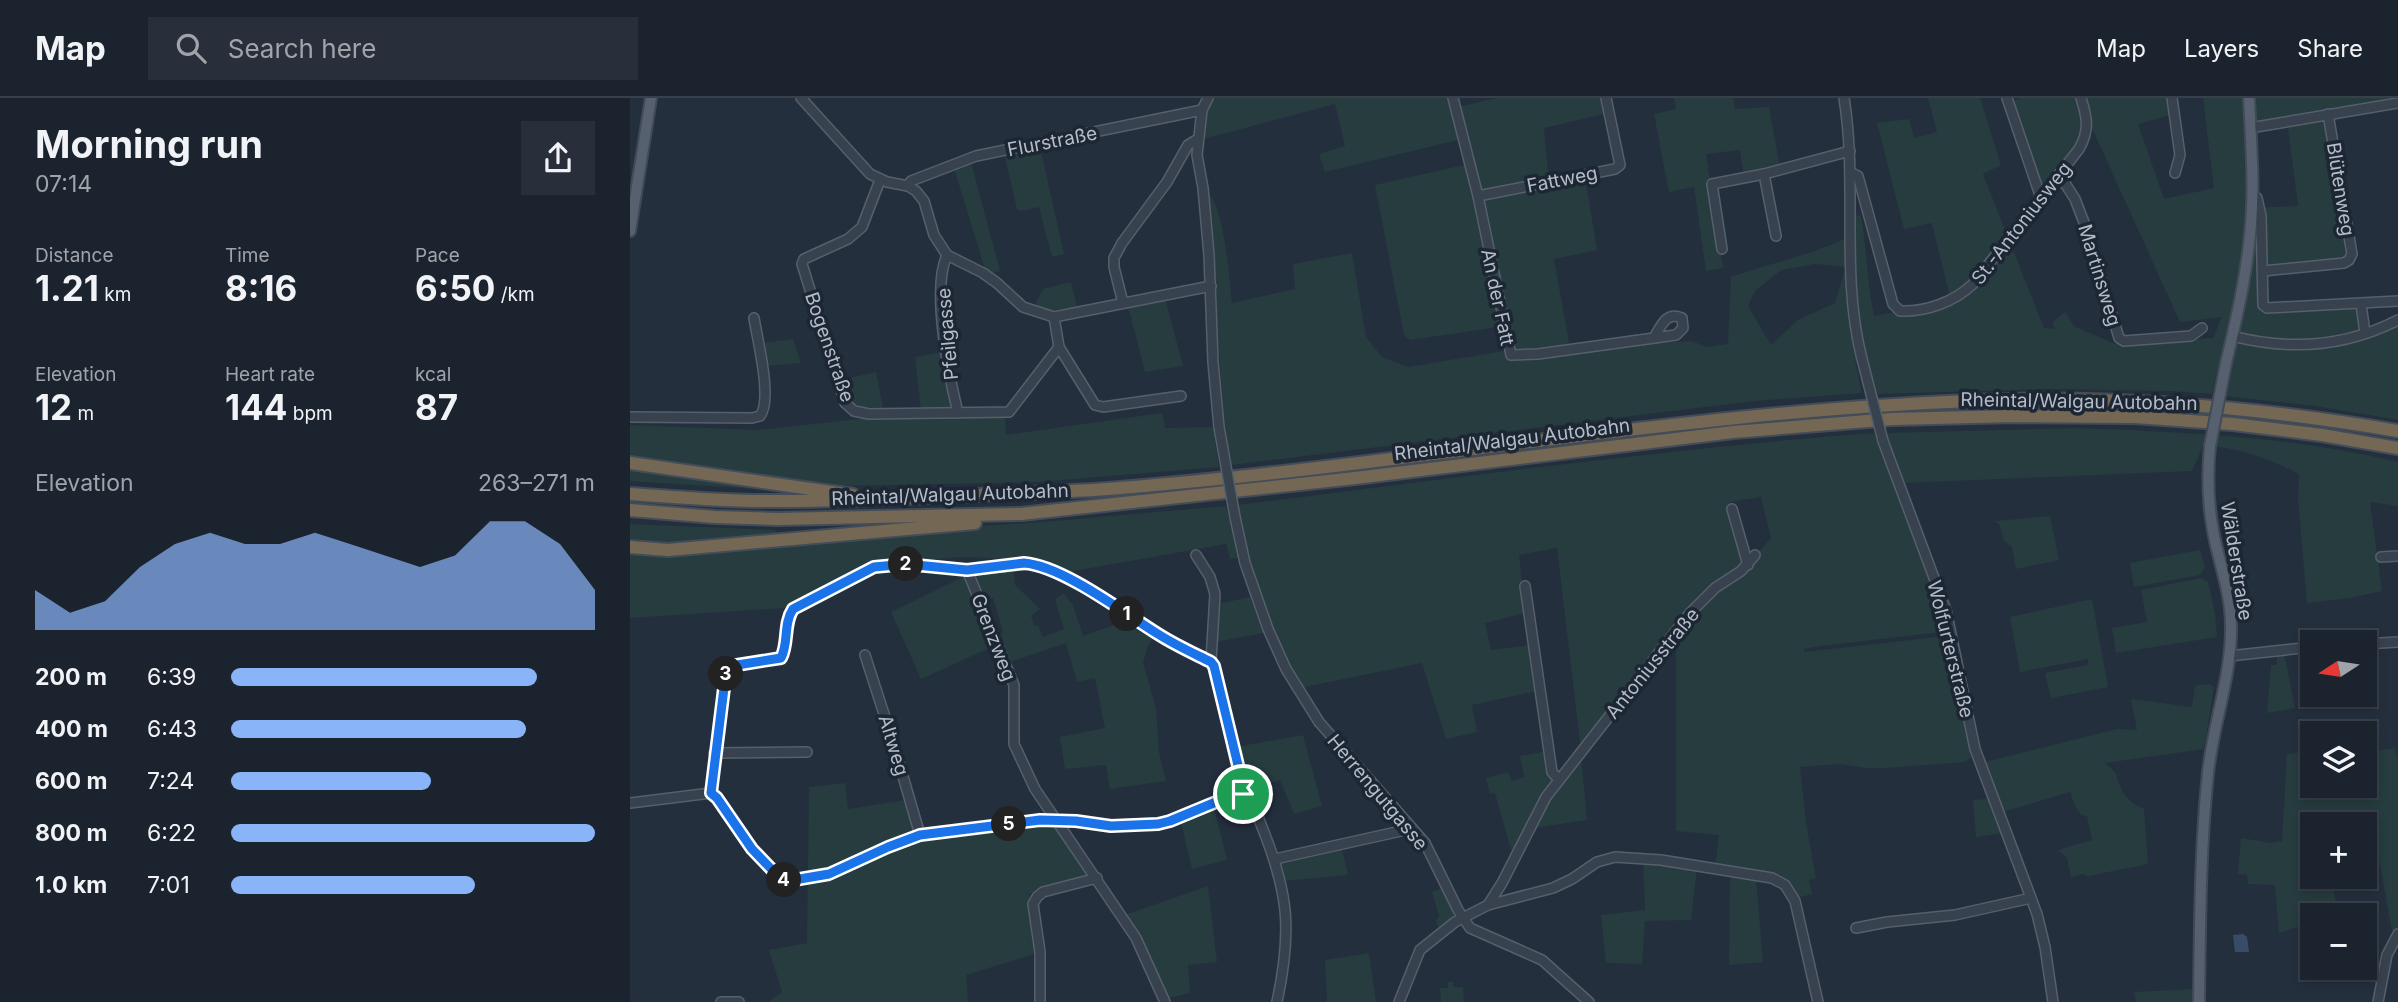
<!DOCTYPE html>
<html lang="en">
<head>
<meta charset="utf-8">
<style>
	:root { --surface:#1b232e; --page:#282f3a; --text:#f1f3f6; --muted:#a0a4aa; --line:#39404a; --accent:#8ab4f8 }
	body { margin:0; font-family:Inter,sans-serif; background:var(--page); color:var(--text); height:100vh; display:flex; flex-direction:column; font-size:26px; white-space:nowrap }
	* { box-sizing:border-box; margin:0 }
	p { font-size:23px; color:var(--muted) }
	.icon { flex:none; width:38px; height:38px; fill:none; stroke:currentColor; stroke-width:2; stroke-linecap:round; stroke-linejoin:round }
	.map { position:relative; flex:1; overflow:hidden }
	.sheet { display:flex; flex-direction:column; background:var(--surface); width:630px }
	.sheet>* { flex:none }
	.needle { width:46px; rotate:258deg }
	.controls { position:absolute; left:1670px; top:532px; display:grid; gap:14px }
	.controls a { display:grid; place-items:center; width:77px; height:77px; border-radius:0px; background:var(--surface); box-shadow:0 4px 10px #0003,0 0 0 2px var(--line); font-size:35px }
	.pin { position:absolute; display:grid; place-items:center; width:60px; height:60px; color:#fff; margin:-30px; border:4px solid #fff; border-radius:50%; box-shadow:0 2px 7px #0007 }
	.km { position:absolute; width:35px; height:35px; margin:-18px; border-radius:50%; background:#222; color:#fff; font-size:19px; line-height:35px; text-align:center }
	.round { display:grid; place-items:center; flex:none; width:74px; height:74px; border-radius:0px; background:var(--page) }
	.overview { display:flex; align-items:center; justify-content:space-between; height:119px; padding:0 35px }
	h1 { font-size:38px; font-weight:700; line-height:52px }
	.figures { display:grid; grid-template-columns:repeat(3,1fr); gap:10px; height:119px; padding:7px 35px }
	.figures div { display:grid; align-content:center }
	.figures b { font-size:35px; font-weight:700 }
	.figures small { font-size:19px; font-weight:400 }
	.figures p { font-size:19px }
	.chart { height:196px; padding:14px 35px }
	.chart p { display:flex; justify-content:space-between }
	.chart svg { width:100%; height:126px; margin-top:7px; fill:var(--accent); opacity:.7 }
	ul { padding:0 35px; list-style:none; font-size:23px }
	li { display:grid; grid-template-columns:112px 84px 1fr; align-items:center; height:52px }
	li i { height:18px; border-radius:9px; background:var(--accent) }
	header { display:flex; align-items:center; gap:42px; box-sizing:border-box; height:98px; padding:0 35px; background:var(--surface); border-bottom:2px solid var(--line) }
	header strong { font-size:33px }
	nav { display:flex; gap:38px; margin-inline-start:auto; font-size:24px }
	.search { width:490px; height:63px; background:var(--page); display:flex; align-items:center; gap:18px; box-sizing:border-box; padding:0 24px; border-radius:0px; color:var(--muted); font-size:26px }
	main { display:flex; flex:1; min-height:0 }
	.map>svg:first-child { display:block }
	.green { fill:#263c3f; fill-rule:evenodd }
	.water { fill:#394c67 }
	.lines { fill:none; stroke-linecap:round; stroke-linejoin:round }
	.minor-casing { stroke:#565f6c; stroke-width:12 }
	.major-casing { stroke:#414a57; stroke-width:14 }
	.highway-casing { stroke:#434c59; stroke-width:16 }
	.minor { stroke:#38414e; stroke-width:9 }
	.major { stroke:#56606e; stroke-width:10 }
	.highway { stroke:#746855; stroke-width:12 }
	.minor-bridge-casing { stroke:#565f6c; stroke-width:12; stroke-linecap:butt }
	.major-bridge-casing { stroke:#414a57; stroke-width:14; stroke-linecap:butt }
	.minor-bridge { stroke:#38414e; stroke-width:9 }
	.major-bridge { stroke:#56606e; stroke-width:10 }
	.route-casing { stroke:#fff; stroke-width:14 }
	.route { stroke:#1a73e8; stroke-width:9 }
	.labels { text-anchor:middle; stroke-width:7; stroke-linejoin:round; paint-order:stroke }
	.street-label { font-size:19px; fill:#b4bcc9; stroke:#1d2633 }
</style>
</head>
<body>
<header>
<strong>Map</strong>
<div class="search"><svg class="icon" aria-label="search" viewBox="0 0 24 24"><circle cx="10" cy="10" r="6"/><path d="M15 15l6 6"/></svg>Search here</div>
<nav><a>Map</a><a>Layers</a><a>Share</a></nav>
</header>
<main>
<section class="sheet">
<div class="overview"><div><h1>Morning run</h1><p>07:14</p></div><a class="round"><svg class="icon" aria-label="share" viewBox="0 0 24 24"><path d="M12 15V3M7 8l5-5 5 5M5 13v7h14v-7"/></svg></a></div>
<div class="figures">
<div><p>Distance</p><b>1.21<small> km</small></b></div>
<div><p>Time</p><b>8:16</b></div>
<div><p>Pace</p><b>6:50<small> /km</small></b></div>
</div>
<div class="figures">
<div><p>Elevation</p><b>12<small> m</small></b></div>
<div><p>Heart rate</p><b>144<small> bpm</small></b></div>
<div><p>kcal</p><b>87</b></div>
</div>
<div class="chart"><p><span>Elevation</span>263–271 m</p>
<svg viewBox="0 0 160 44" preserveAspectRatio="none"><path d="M0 44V30L10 38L20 34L30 22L40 14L50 10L60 14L70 14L80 10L90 14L100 18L110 22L120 18L130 6L140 6L150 14L160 30V44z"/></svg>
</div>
<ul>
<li><b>200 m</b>6:39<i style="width:84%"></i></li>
<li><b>400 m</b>6:43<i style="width:81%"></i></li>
<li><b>600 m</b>7:24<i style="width:55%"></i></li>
<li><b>800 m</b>6:22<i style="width:100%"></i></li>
<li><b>1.0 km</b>7:01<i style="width:67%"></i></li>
</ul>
</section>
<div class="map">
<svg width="1768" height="904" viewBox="0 0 1768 904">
	<rect width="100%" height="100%" fill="#242f3e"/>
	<g class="green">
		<path d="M 581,0 L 820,0 L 824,10 L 867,0 L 974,0 L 978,15 L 914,30 L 919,84 L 955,78 L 967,152 L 924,161 L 940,250 L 1062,243 L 1077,249 L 1098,246 L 1101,179 C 1141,165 1183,157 1221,138 L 1221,116 L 1231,118 C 1237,151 1237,185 1244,218 L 1321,204 L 1302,125 L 1274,131 L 1247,25 L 1279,21 L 1284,40 L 1307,34 L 1298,0 L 1350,0 L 1371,67 L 1353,76 L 1414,230 L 1424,231 L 1423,224 L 1435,214 L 1444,228 L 1485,246 L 1583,240 L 1592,219 L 1550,224 L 1462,30 L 1455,0 L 1539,0 L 1541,17 L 1508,26 L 1534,101 L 1584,90 L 1573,0 L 1768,0 L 1768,4 L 1698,15 L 1720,155 L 1713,163 L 1630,171 L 1631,212 L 1729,207 L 1735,237 L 1768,224 L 1768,322 L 1686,308 L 1595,298 L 1602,266 L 1589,265 L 1582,296 L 1540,293 L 1421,291 L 1245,296 L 1236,260 L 1225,263 L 1232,295 L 1124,303 L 601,367 L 595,329 L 576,93 C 595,107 599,180 602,205 L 665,191 L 663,166 L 722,155 L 736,239 L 752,259 L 778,269 L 874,253 L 869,229 L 780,242 L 774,237 L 745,87 L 838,66 L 832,41 L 695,74 L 689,56 L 715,48 L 705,6 L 570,42 ZM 1657,22 L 1668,108 L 1620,110 L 1617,26 ZM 1185,166 L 1216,169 L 1205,205 L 1168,222 L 1141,247 L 1118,208 L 1125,193 L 1151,172 Z"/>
		<polygon points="1044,0 1103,0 1105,11 1139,9 1150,70 1114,79 1110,52 1076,56 1093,170 1076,173 1064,89 1039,94 1024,16 1046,11"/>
		<path d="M 1390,0 L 1449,0 C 1464,44 1436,65 1411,98 L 1379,4 Z"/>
		<polygon points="401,51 411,53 434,156 422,159 409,109 391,113 387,111 375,59 378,56"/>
		<polygon points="341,64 370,173 361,175 355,171 324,70"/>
		<polygon points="441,184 447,209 417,213 404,208 413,191"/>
		<polygon points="535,200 553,268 515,274 498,208"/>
		<polygon points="163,241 171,265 135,268 133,245"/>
		<polygon points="313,254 324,313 291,313 285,259"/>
		<polygon points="246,274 253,310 248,314 221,308 211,282"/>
		<polygon points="532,315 535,330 583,329 589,369 409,384 209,388 0,359 0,327 128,332 239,320 375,320 376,337"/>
		<path d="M 1449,330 C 1556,334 1664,339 1768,364 L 1768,408 L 1740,404 L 1752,493 L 1720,500 L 1677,505 L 1668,401 L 1669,376 C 1641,361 1605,348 1573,348 L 1562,373 L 1275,385 L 1291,449 L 1319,533 L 1191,548 L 1174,551 L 1174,554 L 1308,539 L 1314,540 L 1313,546 L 1315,549 L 1318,549 L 1325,583 L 1327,584 L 1341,660 L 1334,664 L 1255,670 L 1236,670 L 1211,666 L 1170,669 L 1176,725 L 1186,780 L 1179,782 L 1182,796 L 1166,800 L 1157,786 L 1143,778 L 1085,769 L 1089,737 L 1046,733 L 1046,535 L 1072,505 L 1113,473 L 1141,440 L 1131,399 L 1100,404 L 1117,467 L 1085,488 L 1058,515 L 971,632 L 951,652 L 927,450 L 889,457 L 895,515 L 855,525 L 861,552 L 899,547 L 907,593 L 842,607 L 847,634 L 816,641 L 792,565 L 670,590 L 651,554 L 617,459 L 600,461 L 596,446 L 438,474 L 406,462 L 334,459 L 246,465 L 155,510 L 0,520 L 0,452 L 36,455 L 75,453 L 221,436 L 412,424 L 596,408 L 599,420 L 611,418 L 608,407 C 820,381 1031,351 1244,335 L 1247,344 L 1258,343 L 1256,335 Z"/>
		<polygon points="0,370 144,392 0,383"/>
		<polygon points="1420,418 1429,462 1386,471 1382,449 1374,443 1369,426 1365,423"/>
		<polygon points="0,426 145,432 147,434 146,436 39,448 0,444"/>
		<polygon points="1570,452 1575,469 1570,477 1504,489 1500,465"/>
		<polygon points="383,469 385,487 410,511 401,518 405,528 408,527 413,539 434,531 425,501 433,495 443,507 453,538 501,521 525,537 518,548 513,565 526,610 529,654 536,683 480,691 476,667 435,671 430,639 475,630 465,580 447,584 436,545 380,564 368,538 373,534 363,500 354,503 342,477 343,475"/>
		<polygon points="335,478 364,548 291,581 261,514"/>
		<polygon points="1571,480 1578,484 1585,515 1587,539 1486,555 1482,530 1517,524 1511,492"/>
		<polygon points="620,499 633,535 586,544 588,506"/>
		<polygon points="1462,501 1478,589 1421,600 1415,575 1458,567 1458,561 1390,574 1380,519"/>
		<polygon points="1654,555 1665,610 1637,615 1641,567 1647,567 1647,556"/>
		<path d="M 1580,586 L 1584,590 L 1574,651 L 1475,665 L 1486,675 C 1489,692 1498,705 1514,711 L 1518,766 L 1458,778 L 1453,776 L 1441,779 L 1437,760 L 1428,752 L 1462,742 L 1457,718 L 1451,717 L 1445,708 L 1440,694 L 1373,714 L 1355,664 L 1487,631 L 1507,632 L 1501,601 L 1562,609 L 1565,588 Z"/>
		<polygon points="673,637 692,708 664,716 650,682 622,692 618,683 615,684 606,649"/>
		<polygon points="1765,650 1768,664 1768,830 1763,838 1740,712 1710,718 1711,726 1682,726 1682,779 1701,779 1708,813 1682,817 1682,824 1649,835 1645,787 1618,786 1617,777 1608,776 1611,740 1641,745 1652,743 1657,656 1682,653 1682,688 1734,688 1734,655"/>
		<polygon points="917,653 924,689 951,658 957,722 897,731 883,759 865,695 860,696 856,680 878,674 882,683 894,679 890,658"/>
		<polygon points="215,685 218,711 277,702 290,739 426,723 463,778 399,796 407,855 336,877 338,904 138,904 152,894 139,852 177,845 179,689"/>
		<polygon points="1358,701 1372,735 1346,739 1343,702"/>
		<polygon points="583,706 597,762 562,771 550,720"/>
		<polygon points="711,747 718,777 652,783 646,761"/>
		<polygon points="1013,762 1067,769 1061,822 1015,823 1012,866 976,865 971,817 1015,812"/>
		<polygon points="1109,778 1126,780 1133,864 1099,867 1100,783 1101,780"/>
		<polygon points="578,788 587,864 558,867 560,895 534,901 492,818"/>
		<polygon points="811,791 824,817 822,822 809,832 806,823 809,818 802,794"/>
		<polygon points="739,855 746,904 697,904 695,862"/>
		<polygon points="818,884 823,884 824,889 833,889 834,904 811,904 810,890 818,890"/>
		<polygon points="1565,891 1564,904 1506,904 1504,894"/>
	</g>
	<polygon class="water" points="1613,836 1617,839 1619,854 1605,854 1603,837"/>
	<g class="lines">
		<defs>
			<g id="minor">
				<polyline points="171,0 240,76 257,84 278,88 286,93 294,103 304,137 317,157 353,175 367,185 393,209 424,219 581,188"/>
				<polyline points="578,0 572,12 567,57 573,90 579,157 583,264 589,329"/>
				<path d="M 823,0 L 848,98 L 881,257 L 908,256 L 1046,237 L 1053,230 L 1052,220 C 1036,213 1031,228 1024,240"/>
				<path d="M 1214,0 C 1228,86 1210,176 1232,261"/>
				<polyline points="1377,0 1411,100"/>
				<polyline points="1542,0 1550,57 1545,75"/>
				<polyline points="1620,30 1768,5"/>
				<path d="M 1220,74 L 1228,78 L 1263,206 L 1270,213 C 1296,214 1324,204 1343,186 L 1449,51 C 1460,32 1457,19 1451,0"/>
				<polyline points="1134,76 1146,138"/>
				<polyline points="1429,76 1445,101 1455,127 1489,240 1494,243 1561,238 1572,230"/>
				<polyline points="250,82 232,129 218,141 174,161 172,166 215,305 224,313 239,316 379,314 429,249 424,219"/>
				<polyline points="278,88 281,83 346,58 572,12"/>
				<polyline points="1622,97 1627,100 1631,118 1633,207 1637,210 1768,203"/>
				<polyline points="848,98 985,71 990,67 976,0"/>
				<polyline points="1092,151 1082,86 1134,76 1220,53"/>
				<path d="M 317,157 C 301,192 319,278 328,315"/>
				<polyline points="1633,173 1714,165 1719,162 1722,156 1698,16"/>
				<polyline points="493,205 484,169 484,160 492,145 537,84 558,47 568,41"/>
				<polyline points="1731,206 1735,235"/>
				<path d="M 1602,238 C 1660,253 1715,249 1768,222"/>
				<polyline points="429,249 465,307 473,309 551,298"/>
				<path d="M 0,319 L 122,320 L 130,318 C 143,302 127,240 124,220"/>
				<polyline points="1253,343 1316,512 1345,651 1407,816 1415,849 1423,904"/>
				<polyline points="1102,411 1118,467"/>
				<polyline points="605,419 615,465 638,531 656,571 689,624 795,745 828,812 840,830 912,862 959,904"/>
				<path d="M 566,457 L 580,479 L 585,496 L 581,563 L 590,591 L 613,697 C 624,703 627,717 632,729 C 659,796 662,833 647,904"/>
				<polyline points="1751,459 1768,458"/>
				<polyline points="337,472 384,587 384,646 405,691 506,840 535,904"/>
				<polyline points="895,488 922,674 929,682"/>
				<polyline points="1734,546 1768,544"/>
				<polyline points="235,557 263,644 290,737"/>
				<polyline points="1599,558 1682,549"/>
				<polyline points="84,655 177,654"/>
				<path d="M 81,695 L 96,574 L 107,567 L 151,560 C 159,545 152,526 164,511 L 244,469 L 276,466 L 337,472 L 400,466 L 420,472 L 462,494 L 544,546 L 581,563"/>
				<polyline points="81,695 87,700 123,751 148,778 158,784 199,776 258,749 290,737 410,722 446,723 480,728 528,726 540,723 602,697 613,697"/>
				<polyline points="0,705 81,695"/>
				<polyline points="645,761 771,733 780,728"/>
				<polyline points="858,807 923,790 942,781 967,764 985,759 1031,762 1142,780 1155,787 1165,803 1188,904"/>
				<polyline points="1226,830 1257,824 1325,817 1401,800"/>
				<polyline points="91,904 109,904"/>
				<polyline points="410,904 410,854 403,806 407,799 413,794 467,780"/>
				<polyline points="769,904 790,852 825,824 858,807 872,785 916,699 1060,515 1085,490 1111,473 1125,457"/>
				<polyline points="1748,904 1757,857 1768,836"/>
			</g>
			<g id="major">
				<polyline points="0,133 21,0"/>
				<path d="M 1596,265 C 1606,223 1616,180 1620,136 C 1625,92 1621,45 1619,0"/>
				<path d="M 1569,904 C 1570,828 1570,751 1578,675 C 1583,626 1602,577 1601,527 C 1601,495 1589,465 1583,433 C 1578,405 1577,377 1580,348"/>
			</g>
			<g id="highway">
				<polyline points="0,365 223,397"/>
				<path d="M 0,396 C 44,399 89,403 134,403 C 205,404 276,400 348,397 C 395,395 443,394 490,390 C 786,366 1080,309 1377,302 C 1509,299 1639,311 1768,333"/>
				<polyline points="0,412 85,419 147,421 391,416 725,380 1103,334 1262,321 1384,318 1505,319 1603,326 1692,337 1768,350"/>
				<polyline points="0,449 38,452 345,425"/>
			</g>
		</defs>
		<use href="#minor" class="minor-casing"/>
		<use href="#major" class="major-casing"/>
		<use href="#highway" class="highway-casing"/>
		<use href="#minor" class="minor"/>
		<use href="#major" class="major"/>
		<use href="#highway" class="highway"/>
		<defs>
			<g id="minor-bridge">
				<polyline points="1232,261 1253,343"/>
				<polyline points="589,329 605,419"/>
			</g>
			<polyline id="major-bridge" points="1580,348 1596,265"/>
		</defs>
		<use href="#minor-bridge" class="minor-bridge-casing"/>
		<use href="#major-bridge" class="major-bridge-casing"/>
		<use href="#minor-bridge" class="minor-bridge"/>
		<use href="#major-bridge" class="major-bridge"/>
	</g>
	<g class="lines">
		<defs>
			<path id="route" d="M 394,465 C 433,468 494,515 528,536 C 545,547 563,555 581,564 L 584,568 L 614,692 L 613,696 L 603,697 L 540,723 L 528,726 L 481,728 L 446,723 L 410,722 L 290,737 L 258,749 L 199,776 L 158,783 L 148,778 L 122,751 L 87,700 L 81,695 L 96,574 L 107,567 L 151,560 C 159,545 153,526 163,511 L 244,469 L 276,466 L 337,472 Z"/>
		</defs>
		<use href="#route" class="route-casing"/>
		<use href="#route" class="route"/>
	</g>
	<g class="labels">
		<g class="street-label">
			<text transform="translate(422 43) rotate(-11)" y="7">Flurstraße</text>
			<text transform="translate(932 81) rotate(-11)" y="7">Fattweg</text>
			<text transform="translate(1711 91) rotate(81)" y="7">Blütenweg</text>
			<text transform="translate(1391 125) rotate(-52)" y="7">St.-Antoniusweg</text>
			<text transform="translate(1470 177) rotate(73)" y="7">Martinsweg</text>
			<text transform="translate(868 199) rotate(78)" y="7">An der Fatt</text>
			<text transform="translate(317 236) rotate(-95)" y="7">Pfeilgasse</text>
			<text transform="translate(200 249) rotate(71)" y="7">Bogenstraße</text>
			<text transform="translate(1449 303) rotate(1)" y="7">Rheintal/Walgau Autobahn</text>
			<text transform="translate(882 341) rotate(-7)" y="7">Rheintal/Walgau Autobahn</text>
			<text transform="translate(320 396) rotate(-2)" y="7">Rheintal/Walgau Autobahn</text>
			<text transform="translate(1607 463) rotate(81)" y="7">Wälderstraße</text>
			<text transform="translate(364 539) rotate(69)" y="7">Grenzweg</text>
			<text transform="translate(1321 551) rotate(76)" y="7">Wolfurterstraße</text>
			<text transform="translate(1022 565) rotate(-51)" y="7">Antoniusstraße</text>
			<text transform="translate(264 647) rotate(73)" y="7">Altweg</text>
			<text transform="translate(748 694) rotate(50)" y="7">Herrengutgasse</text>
		</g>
	</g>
</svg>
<div class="controls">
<a><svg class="needle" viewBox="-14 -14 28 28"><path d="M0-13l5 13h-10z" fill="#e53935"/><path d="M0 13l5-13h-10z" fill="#a0a4aa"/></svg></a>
<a><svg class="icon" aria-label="layers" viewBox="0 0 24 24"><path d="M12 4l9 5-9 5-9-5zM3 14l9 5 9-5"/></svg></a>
<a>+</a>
<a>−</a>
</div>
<div class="pin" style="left:613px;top:696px;background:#1e9e55"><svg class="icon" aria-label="arrive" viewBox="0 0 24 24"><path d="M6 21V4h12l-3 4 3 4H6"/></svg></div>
<b class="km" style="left:497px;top:516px">1</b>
<b class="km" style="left:276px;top:466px">2</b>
<b class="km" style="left:96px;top:576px">3</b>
<b class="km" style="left:154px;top:782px">4</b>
<b class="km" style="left:379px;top:726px">5</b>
</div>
</main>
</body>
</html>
